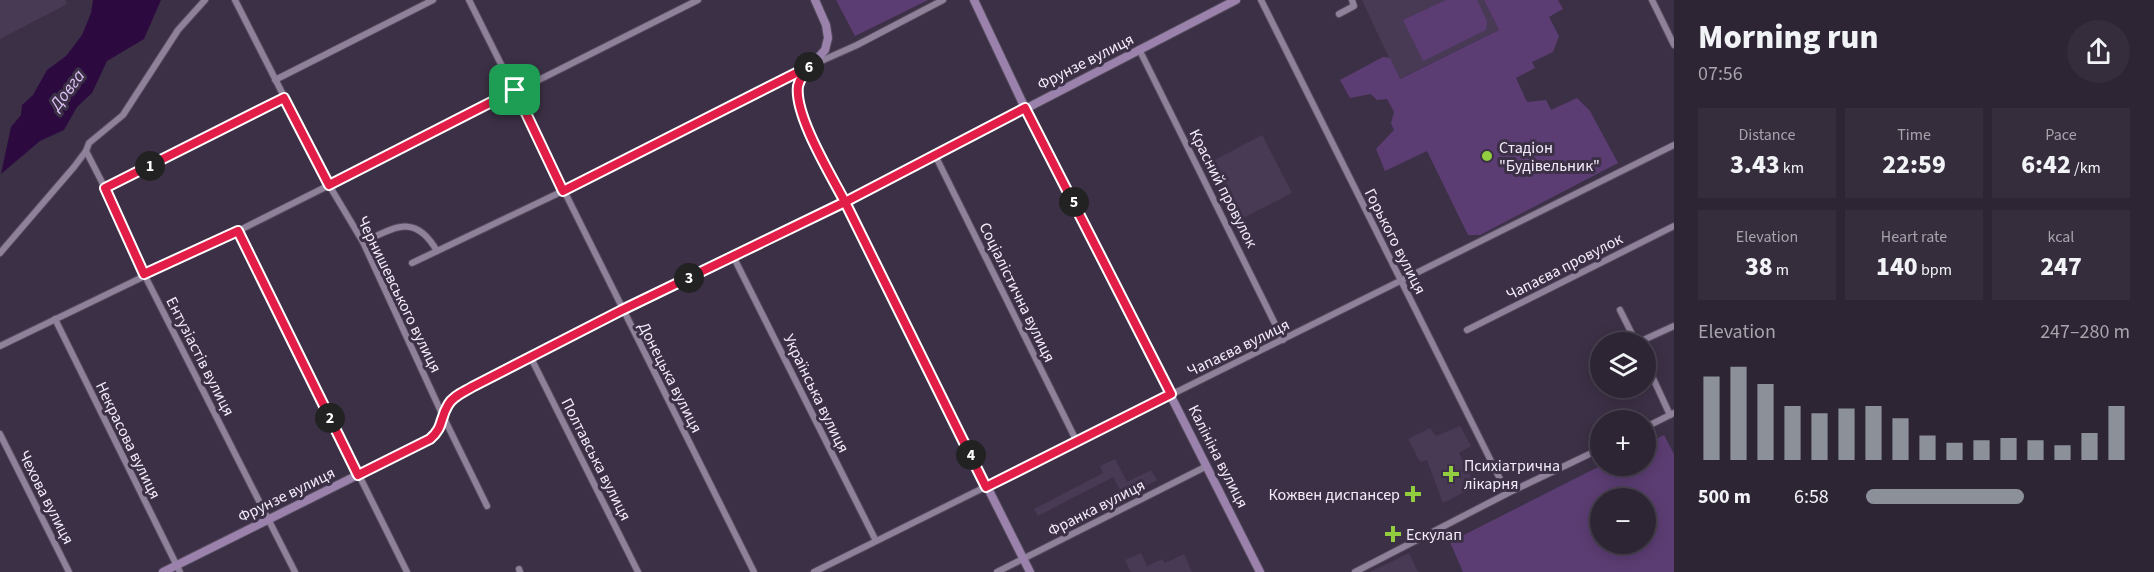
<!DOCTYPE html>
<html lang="en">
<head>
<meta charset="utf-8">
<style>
	:root { --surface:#2d2434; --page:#352c3c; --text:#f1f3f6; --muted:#a7a4ac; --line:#48414f; --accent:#8c9099 }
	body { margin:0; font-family:"Source Sans 3",sans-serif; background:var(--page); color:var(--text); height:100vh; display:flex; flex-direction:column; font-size:22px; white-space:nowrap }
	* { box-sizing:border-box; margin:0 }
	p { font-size:20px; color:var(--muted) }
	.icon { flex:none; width:33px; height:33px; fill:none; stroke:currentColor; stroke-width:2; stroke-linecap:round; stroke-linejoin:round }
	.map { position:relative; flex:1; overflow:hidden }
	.side { display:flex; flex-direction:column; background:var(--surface); width:480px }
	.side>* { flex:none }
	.controls { position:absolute; left:1590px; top:332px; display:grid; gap:12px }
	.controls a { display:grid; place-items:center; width:66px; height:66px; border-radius:50%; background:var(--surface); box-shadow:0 3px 15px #0003,0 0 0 2px var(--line); font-size:30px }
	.pin { position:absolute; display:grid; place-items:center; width:51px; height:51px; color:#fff; margin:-26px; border-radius:12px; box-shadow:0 3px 9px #0006 }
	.km { position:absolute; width:30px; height:30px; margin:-15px; border-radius:50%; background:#222; color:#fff; font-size:16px; line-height:30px; text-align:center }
	.round { display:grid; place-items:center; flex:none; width:63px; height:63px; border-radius:32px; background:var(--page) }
	.summary { display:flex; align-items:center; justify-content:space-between; height:102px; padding:0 24px }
	h1 { font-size:33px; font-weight:800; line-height:45px }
	.stats { display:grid; grid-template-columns:repeat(3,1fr); gap:9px; height:102px; padding:6px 24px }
	.stats div { display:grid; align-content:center; border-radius:0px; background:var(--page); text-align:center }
	.stats b { font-size:26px; font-weight:800 }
	.stats small { font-size:16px; font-weight:400 }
	.stats p { font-size:16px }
	.chart { height:168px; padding:12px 24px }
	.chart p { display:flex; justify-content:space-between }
	.chart svg { width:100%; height:108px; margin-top:6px; stroke:var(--accent); stroke-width:6 }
	ul { padding:0 24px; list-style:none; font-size:20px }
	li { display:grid; grid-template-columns:96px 72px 1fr; align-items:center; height:45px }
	li i { height:15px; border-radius:8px; background:var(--accent) }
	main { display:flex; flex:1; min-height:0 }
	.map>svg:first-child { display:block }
	.built { fill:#483955 }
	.green { fill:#5c3d73; fill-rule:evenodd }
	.water { fill:#2c0a40 }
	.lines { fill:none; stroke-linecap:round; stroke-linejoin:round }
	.street-casing { stroke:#554b5d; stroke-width:8 }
	.secondary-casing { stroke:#554b5d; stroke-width:10 }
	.street { stroke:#8f819a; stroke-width:6 }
	.secondary { stroke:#9a82ad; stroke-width:8 }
	.route-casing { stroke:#fff; stroke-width:12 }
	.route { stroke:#e11d48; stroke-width:8 }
	.poi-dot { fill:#92cd3f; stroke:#3c3046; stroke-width:2 }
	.labels { text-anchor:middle; stroke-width:6; stroke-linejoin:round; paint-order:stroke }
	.street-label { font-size:16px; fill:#f3ecfa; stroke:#3c3046 }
	.poi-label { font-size:16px; fill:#f3ecfa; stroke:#3c3046; text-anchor:start }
	.water-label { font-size:18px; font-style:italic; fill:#ddc1f5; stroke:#3c3046 }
</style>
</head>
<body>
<main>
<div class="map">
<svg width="1674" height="572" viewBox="0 0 1674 572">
	<rect width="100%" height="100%" fill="#3c3046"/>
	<g class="built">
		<polygon points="0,0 65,0 67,4 0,39"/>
		<polygon points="1362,0 1484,0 1499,30 1399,79"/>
		<polygon points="1262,135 1292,193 1241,219 1211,162"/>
		<polygon points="1460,426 1471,446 1459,453 1476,486 1443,503 1427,460 1420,462 1408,439 1430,428 1436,436"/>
		<polygon points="1115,459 1127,482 1151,470 1157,480 1124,497 1113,477 1038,516 1034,509 1103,473 1100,466"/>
		<polygon points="1141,553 1147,566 1162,559 1165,563 1184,554 1192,572 1131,572 1125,560"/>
		<polygon points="1409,553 1418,572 1370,572"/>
	</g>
	<g class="green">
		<polygon points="836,0 928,0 855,36"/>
		<polygon points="1446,0 1477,0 1487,21 1486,30 1423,61 1403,20"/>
		<polygon points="1484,0 1558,0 1563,9 1549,17 1559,36 1553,52 1532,62 1535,68 1516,78 1527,102 1546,100 1551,110 1577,98 1590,111 1618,163 1480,235 1468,235 1427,151 1385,171 1376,149 1394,130 1391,123 1394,112 1387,99 1377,100 1371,94 1350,98 1340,80 1383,57 1390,58 1400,79 1499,30"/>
		<path d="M 1664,435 L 1674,454 L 1674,572 L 1463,572 L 1450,542 L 1602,465 L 1646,465 L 1646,444 ZM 1600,498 L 1646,498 L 1646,543 L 1600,543 Z"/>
	</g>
	<polygon class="water" points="93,0 161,0 144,39 107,61 92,93 77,107 64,130 40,141 1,174 11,127 21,115 22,105 33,95 47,70 66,56 82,35 91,13"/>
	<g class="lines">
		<defs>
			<g id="street">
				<polyline points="235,0 329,185 363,242 443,416 487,506"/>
				<polyline points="469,0 754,572"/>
				<polyline points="1261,0 1507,493"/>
				<polyline points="1652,0 1674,45"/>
				<polyline points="1339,14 1354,6 1352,0"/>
				<polyline points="1139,49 1283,340"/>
				<polyline points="275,80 433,0"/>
				<polyline points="86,151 105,188 144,274 295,572"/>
				<polyline points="935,155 1077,442"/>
				<polyline points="105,188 284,98"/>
				<polyline points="238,231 407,572"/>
				<path d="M 363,242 C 396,227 415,213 437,251"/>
				<polyline points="0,253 74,167 86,151 89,143 123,115 178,30 205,0"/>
				<polyline points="733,256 876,541"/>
				<polyline points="412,263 563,191 810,66 857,45 943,0"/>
				<polyline points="1620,310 1636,342"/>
				<polyline points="55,319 180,572"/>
				<polyline points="1467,330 1674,226"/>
				<polyline points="1639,342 1674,326"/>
				<polyline points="0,346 238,231 698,0"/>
				<polyline points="531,358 638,572"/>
				<polyline points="1646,363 1670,415"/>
				<polyline points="1646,427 1674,413"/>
				<polyline points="0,434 69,572"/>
				<polyline points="519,569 520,572"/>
				<polyline points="814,572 1674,145"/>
				<polyline points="997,572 1207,466"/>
				<polyline points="1355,572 1510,492 1600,449"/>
			</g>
			<g id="secondary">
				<polyline points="815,0 826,25 828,38 825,50 801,77 798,88 799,104 810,134 1030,572"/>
				<polyline points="974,0 1025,108 1260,572"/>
				<path d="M 163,572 L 430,439 C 444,427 439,420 448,405 C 453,396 464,392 472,387 L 622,311 L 845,202 L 1236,0"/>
			</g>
		</defs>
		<use href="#street" class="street-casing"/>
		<use href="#secondary" class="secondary-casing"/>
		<use href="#street" class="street"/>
		<use href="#secondary" class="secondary"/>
	</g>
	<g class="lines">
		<defs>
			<path id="route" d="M 515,90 L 329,185 L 284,98 L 105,188 L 144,274 L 238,231 L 358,475 L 430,439 C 444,427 439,420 448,405 C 453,396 464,392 472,387 L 622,310 L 845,202 L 986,487 L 1171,394 L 1025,108 L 845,202 C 831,175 794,115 798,86 C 800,78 804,73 810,66 L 563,191 L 515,90"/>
		</defs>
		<use href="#route" class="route-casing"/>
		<use href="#route" class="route"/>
	</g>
	<g class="poi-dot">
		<circle cx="1487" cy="156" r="6"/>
		<path d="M1448 465h6v6h6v6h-6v6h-6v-6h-6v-6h6z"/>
		<path d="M1410 485h6v6h6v6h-6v6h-6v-6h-6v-6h6z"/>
		<path d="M1390 525h6v6h6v6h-6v6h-6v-6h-6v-6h6z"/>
	</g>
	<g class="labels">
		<g class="street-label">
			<text transform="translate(1085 61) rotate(-27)" y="6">Фрунзе вулиця</text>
			<text transform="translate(1224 188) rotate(63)" y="6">Красний провулок</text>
			<text transform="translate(1396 241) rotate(63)" y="6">Горького вулиця</text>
			<text transform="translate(1564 266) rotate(-27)" y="6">Чапаєва провулок</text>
			<text transform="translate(1018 292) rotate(64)" y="6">Соціалістична вулиця</text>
			<text transform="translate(400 294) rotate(64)" y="6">Чернишевського вулиця</text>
			<text transform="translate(1238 347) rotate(-26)" y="6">Чапаєва вулиця</text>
			<text transform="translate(201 356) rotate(63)" y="6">Ентузіастів вулиця</text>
			<text transform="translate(671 377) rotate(63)" y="6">Донецька вулиця</text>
			<text transform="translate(817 393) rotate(64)" y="6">Українська вулиця</text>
			<text transform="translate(129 440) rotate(64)" y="6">Некрасова вулиця</text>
			<text transform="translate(1219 456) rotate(63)" y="6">Калініна вулиця</text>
			<text transform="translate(597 459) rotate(63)" y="6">Полтавська вулиця</text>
			<text transform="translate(286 494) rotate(-26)" y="6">Фрунзе вулиця</text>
			<text transform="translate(47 497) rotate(63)" y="6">Чехова вулиця</text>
			<text transform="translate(1096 507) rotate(-27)" y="6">Франка вулиця</text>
		</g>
		<g class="poi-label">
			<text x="1499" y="153">Стадіон<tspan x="1499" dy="18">"Будівельник"</tspan></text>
			<text x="1464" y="471">Психіатрична<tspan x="1464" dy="18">лікарня</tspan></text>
			<text x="1400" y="500" text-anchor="end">Кожвен диспансер</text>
			<text x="1406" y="540">Ескулап</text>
		</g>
		<g class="water-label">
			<text transform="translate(67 90) rotate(-53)" y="6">Довга</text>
		</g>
	</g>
</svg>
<div class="controls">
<a><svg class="icon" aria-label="layers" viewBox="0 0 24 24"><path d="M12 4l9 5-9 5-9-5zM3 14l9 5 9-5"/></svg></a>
<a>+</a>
<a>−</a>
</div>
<div class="pin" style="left:515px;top:90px;background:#1e9e55"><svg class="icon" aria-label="arrive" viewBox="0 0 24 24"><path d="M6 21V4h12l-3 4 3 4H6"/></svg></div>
<b class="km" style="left:150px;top:166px">1</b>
<b class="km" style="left:330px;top:418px">2</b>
<b class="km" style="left:689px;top:278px">3</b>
<b class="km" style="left:971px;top:455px">4</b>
<b class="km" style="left:1074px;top:202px">5</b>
<b class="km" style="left:809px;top:67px">6</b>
</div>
<section class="side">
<div class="summary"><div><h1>Morning run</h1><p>07:56</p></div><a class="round"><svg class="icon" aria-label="share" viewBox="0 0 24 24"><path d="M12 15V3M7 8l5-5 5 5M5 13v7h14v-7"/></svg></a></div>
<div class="stats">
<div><p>Distance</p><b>3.43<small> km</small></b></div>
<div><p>Time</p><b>22:59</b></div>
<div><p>Pace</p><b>6:42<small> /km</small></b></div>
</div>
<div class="stats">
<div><p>Elevation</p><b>38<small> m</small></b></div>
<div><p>Heart rate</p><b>140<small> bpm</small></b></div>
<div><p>kcal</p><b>247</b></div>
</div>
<div class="chart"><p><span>Elevation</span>247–280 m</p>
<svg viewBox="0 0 160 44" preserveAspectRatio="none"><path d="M5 44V10M15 44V6M25 44V13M35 44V22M45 44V25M55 44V23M65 44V22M75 44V27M85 44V34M95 44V37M105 44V36M115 44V35M125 44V36M135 44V38M145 44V33M155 44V22"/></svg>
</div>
<ul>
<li><b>500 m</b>6:58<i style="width:60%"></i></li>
</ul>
</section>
</main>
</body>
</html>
